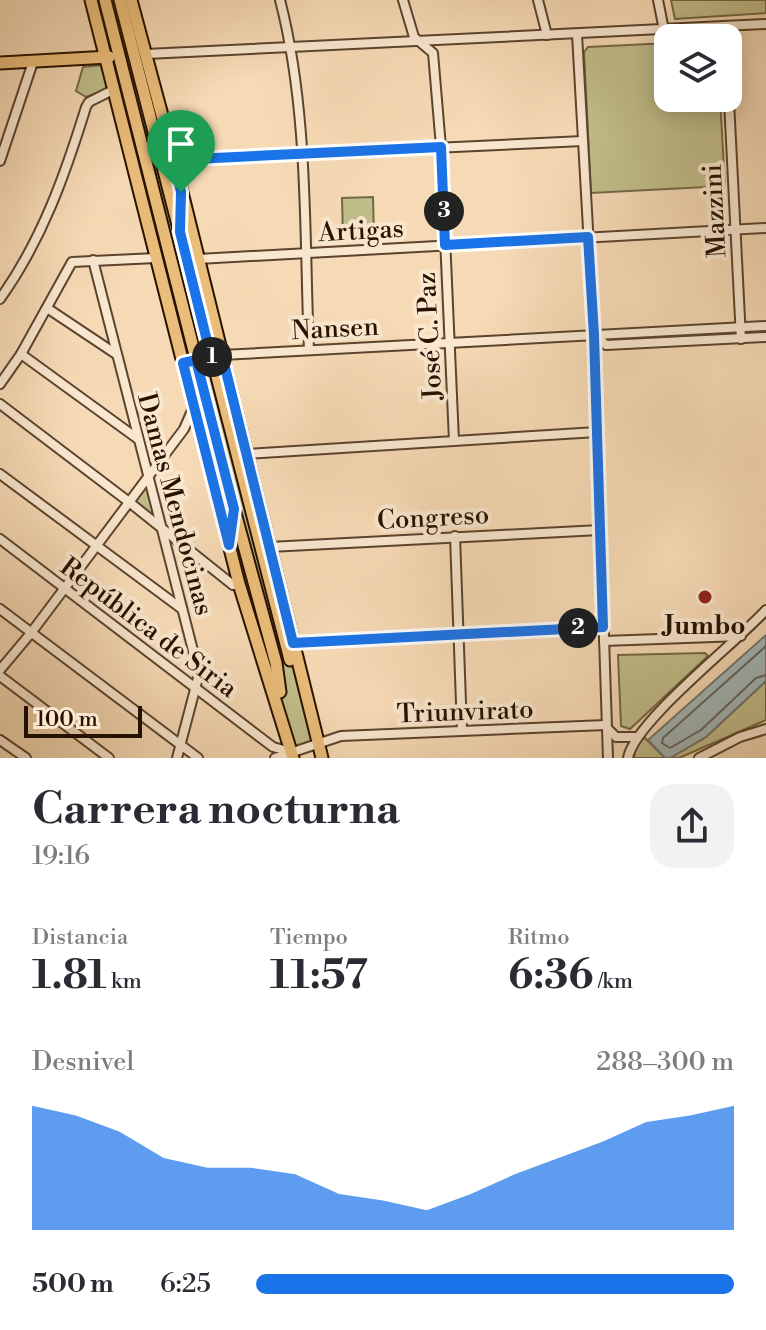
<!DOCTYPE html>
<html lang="es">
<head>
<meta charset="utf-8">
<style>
	:root { --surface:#fff; --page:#f2f2f3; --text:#2b2b33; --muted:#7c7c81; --accent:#1a73e8 }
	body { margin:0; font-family:"Libre Bodoni",serif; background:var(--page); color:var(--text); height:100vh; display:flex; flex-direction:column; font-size:30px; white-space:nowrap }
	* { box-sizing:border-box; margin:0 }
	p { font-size:26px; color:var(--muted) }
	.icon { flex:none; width:44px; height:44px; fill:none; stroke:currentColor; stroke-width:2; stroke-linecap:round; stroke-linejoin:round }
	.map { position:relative; height:758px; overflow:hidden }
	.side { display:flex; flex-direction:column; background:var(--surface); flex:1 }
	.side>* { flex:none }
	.fabs { position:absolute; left:654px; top:24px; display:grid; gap:16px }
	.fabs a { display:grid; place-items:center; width:88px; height:88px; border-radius:16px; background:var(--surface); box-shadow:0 4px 20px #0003; font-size:40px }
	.scale { position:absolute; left:24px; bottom:20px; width:118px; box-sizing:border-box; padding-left:8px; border:4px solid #271101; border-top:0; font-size:22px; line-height:28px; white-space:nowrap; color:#271101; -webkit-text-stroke:6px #f9e7cf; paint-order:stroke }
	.pin { position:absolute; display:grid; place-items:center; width:68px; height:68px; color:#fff; margin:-82px -34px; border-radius:50% 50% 50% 0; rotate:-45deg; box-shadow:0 0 8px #0007 }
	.pin .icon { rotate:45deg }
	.km { position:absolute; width:40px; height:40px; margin:-20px; border-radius:50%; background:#222; color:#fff; font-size:22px; line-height:40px; text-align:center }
	.round { display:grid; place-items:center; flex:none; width:84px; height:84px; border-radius:24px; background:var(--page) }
	.summary { display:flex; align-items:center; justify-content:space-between; height:136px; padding:0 32px }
	h1 { font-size:44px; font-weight:700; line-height:60px }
	.metrics { display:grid; grid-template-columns:repeat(3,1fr); gap:12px; height:136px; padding:8px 32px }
	.metrics div { display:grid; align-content:center }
	.metrics b { font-size:40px; font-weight:700 }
	.metrics small { font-size:22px; font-weight:400 }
	.metrics p { font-size:22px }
	.chart { height:224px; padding:16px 32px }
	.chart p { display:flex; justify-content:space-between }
	.chart svg { width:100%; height:144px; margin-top:8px; fill:var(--accent); opacity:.7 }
	ul { padding:0 32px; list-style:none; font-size:26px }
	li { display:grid; grid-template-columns:128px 96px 1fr; align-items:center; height:60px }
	li i { height:20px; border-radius:10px; background:var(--accent) }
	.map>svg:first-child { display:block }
	.green { fill:#c1be8a; stroke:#746846; stroke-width:2 }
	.water { fill:#a2b8b9; stroke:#71756f; stroke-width:2 }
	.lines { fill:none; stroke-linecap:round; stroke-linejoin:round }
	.shore { stroke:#64645d; stroke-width:2 }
	.minor-casing { stroke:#5b432e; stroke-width:12 }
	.major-casing { stroke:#271101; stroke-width:15 }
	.minor { stroke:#f9e7cf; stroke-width:8 }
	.major { stroke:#ebbd7a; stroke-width:11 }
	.route-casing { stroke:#fff; stroke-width:16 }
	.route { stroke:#1a73e8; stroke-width:10 }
	.poi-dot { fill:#8f2418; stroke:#f9e7cf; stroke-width:3 }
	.labels { text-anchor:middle; stroke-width:8; stroke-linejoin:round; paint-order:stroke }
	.street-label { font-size:26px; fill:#271101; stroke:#f9e7cf }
	.poi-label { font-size:26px; font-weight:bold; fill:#271101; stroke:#f9e7cf }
</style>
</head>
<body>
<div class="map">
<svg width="766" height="758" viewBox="0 0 766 758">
	<rect width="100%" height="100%" fill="#f6dab5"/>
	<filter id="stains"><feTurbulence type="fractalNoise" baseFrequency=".0025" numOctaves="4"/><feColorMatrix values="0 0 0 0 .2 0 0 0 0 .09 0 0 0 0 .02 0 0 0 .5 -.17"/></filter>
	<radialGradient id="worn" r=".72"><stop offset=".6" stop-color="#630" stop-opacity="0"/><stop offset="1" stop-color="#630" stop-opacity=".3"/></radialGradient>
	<g class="green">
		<polygon points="91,0 131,0 318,744 291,752 239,584"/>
		<polygon points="671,0 766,0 766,13 675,19"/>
		<polygon points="668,43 668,98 720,98 725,186 591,193 584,52 588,47"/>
		<polygon points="102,65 107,89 86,97 76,91 83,67"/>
		<polygon points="373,197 374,237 343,238 342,198"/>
		<polygon points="147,481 157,514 153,517 133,501"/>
		<polygon points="705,653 708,656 630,729 621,726 618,655"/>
		<polygon points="766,681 766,720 679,758 670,758 706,737"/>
		<polygon points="642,735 665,758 634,758 636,746"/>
	</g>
	<polygon class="water" points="766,635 766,681 706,737 670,758 665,758 648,740"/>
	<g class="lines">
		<polyline class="shore" points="766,646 663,738 662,743 670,748 701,730 756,678 766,675"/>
		<defs>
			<g id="minor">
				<path d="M 280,0 C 309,112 304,234 309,350"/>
				<polyline points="403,0 414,37 433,53 441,147 454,441"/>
				<polyline points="538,0 547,35"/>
				<polyline points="658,0 664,30"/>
				<polyline points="577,34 594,335 608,758"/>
				<polyline points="146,54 766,24"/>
				<polyline points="728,81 741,339"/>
				<polyline points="174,160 583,141"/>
				<polyline points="0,161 33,62"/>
				<polyline points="198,259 766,228"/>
				<polyline points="93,260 199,674 177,758"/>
				<path d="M 0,299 C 42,240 65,175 86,107 L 89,102 L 113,90"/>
				<polyline points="47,308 116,354"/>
				<polyline points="595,335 606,345 766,337"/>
				<polyline points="21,354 138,439"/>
				<polyline points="183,363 222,355 766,326"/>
				<polyline points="0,384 21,354 72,262 156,258"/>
				<polyline points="0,404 129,502 233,585 239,584"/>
				<polyline points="246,454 597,432"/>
				<polyline points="0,474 182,609"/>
				<polyline points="455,536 462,731"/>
				<polyline points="0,539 265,741 273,747 291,752"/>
				<polyline points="269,547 600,530"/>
				<polyline points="0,609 198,758"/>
				<polyline points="604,641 741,636"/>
				<polyline points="293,643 603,627"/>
				<polyline points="0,670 31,633 184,429 194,406"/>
				<polyline points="0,676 109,758"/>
				<polyline points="608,729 616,737 636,737"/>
				<polyline points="0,740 26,758"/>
				<polyline points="275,758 341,736 606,725"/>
				<path d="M 628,758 C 634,722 737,642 766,610"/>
				<polyline points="699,758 740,737 766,729"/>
			</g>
			<g id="major">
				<polyline points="91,0 239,584 293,758"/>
				<polyline points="105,0 234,509 276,663 280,692"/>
				<polyline points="120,0 290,660"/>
				<polyline points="131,0 174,160 322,758"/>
				<polyline points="0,63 109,57"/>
			</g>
		</defs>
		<use href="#minor" class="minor-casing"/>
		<use href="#major" class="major-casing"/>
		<use href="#minor" class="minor"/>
		<use href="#major" class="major"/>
	</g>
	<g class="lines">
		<defs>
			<polyline id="route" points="181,192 180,232 211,357 183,363 229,545 234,509 196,360 222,355 293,643 603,627 594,335 588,237 445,245 441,147 174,160 181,192"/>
		</defs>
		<use href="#route" class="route-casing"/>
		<use href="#route" class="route"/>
	</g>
	<circle class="poi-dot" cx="705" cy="597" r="8"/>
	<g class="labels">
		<g class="street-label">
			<text transform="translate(714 211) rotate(-93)" y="9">Mazzini</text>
			<text transform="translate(361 230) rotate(-3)" y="9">Artigas</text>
			<text transform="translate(335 328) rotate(-3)" y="9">Nansen</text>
			<text transform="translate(429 336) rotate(-93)" y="9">José C. Paz</text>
			<text transform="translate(176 504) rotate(75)" y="9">Damas Mendocinas</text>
			<text transform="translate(433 517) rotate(-3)" y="9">Congreso</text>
			<text transform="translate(149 627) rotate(37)" y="9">República de Siria</text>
			<text transform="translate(465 711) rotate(-2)" y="9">Triunvirato</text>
		</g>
		<g class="poi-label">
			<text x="705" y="634">Jumbo</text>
		</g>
	</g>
	<rect width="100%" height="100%" filter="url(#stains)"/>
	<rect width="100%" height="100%" fill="url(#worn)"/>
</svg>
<div class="fabs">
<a><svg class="icon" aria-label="layers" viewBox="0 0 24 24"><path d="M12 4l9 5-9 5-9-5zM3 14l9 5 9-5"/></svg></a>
</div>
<div class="scale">100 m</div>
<div class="pin" style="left:181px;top:192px;background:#1e9e55"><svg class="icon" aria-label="arrive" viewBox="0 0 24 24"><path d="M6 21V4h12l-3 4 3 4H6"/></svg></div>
<b class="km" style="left:212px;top:357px">1</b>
<b class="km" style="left:578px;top:628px">2</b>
<b class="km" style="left:444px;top:211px">3</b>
</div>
<section class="side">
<div class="summary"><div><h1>Carrera nocturna</h1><p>19:16</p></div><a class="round"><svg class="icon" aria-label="share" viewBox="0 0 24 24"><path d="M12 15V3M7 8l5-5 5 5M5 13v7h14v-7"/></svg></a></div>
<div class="metrics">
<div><p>Distancia</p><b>1.81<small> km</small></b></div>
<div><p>Tiempo</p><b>11:57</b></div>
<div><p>Ritmo</p><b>6:36<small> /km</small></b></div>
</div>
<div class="chart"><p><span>Desnivel</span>288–300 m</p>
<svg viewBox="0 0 160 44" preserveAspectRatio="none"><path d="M0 44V6L10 9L20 14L30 22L40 25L50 25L60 27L70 33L80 35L90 38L100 33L110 27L120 22L130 17L140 11L150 9L160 6V44z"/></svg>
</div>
<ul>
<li><b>500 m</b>6:25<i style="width:100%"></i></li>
</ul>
</section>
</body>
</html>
